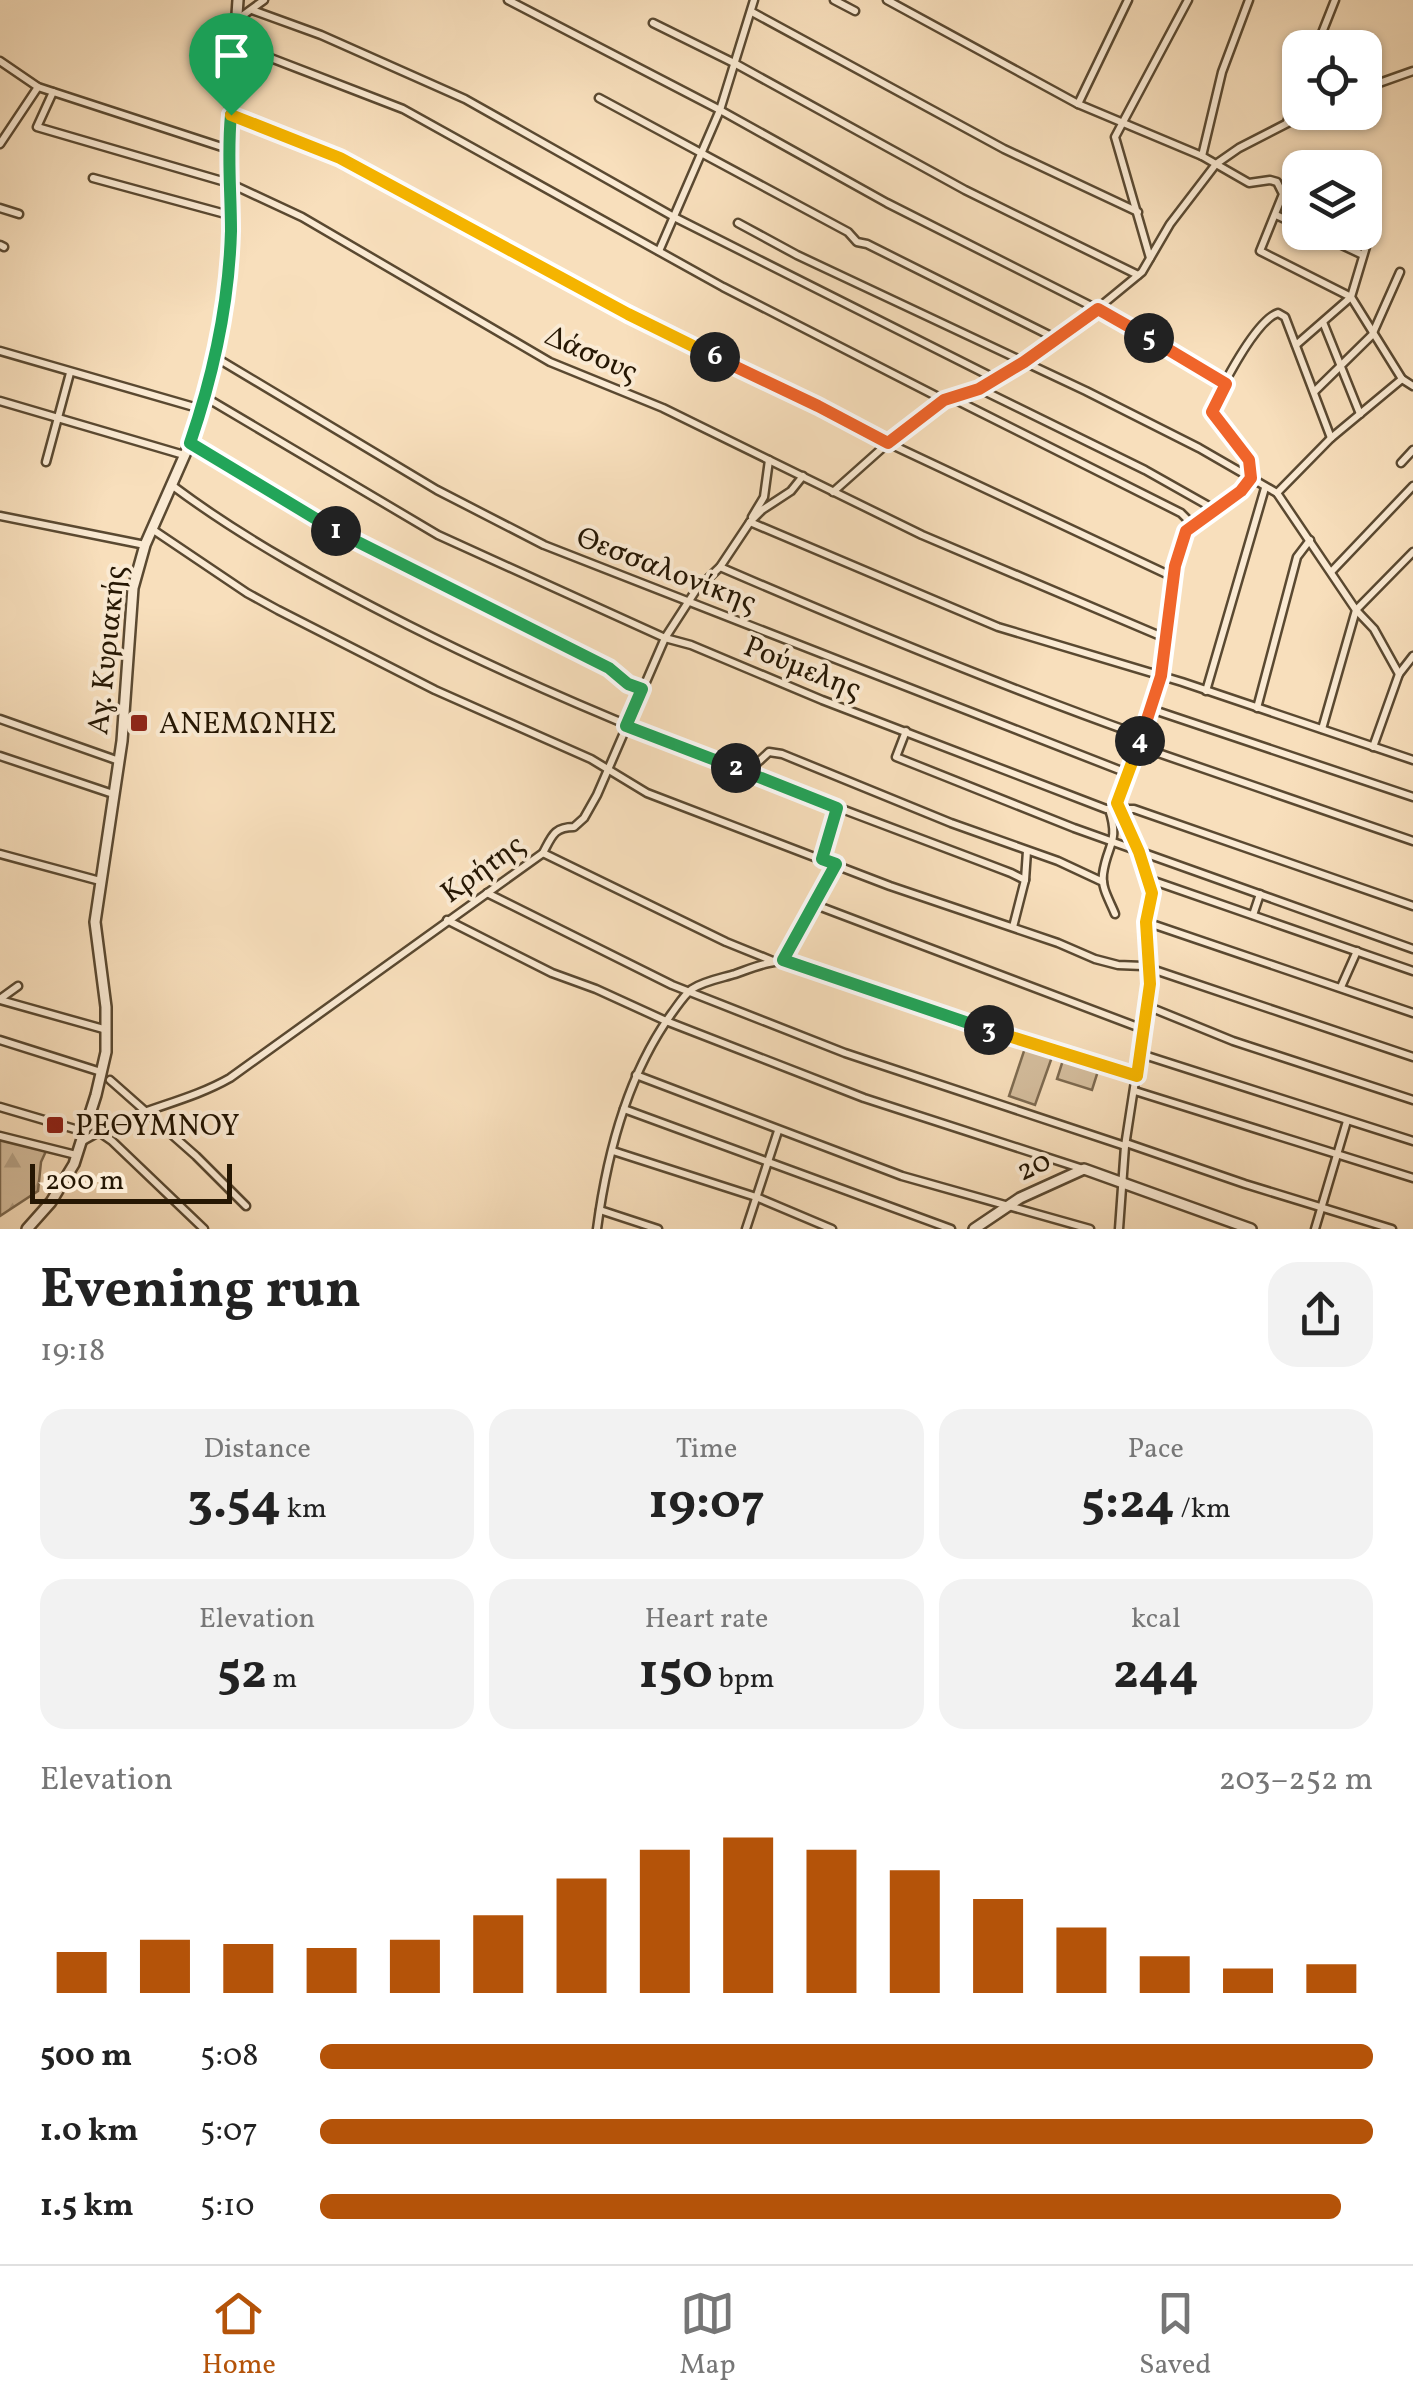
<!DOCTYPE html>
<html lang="en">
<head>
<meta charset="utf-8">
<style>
	:root { --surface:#fff; --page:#f2f2f2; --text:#222; --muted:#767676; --line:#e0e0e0; --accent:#b45309 }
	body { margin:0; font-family:Vollkorn,serif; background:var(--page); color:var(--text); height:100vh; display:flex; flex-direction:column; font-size:38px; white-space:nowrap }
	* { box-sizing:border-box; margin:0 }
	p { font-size:32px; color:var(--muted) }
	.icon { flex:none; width:55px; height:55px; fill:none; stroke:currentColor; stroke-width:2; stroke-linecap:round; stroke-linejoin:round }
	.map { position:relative; height:1229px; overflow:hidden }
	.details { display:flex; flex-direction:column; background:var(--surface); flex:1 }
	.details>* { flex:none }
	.tools { position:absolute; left:1282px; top:30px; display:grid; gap:20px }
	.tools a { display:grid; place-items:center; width:100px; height:100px; border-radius:20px; background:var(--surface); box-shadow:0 2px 8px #0004; font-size:50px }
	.scale { position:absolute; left:30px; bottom:25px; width:202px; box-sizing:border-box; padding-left:10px; border:5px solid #261703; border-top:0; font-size:28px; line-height:35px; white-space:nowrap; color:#261703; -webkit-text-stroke:8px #faead3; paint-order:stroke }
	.pin { position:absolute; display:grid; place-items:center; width:85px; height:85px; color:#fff; margin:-102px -42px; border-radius:50% 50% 50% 0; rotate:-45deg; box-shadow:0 0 10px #0007 }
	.pin .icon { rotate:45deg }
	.km { position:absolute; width:50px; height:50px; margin:-25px; border-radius:50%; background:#222; color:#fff; font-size:28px; line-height:50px; text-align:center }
	.round { display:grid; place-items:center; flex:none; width:105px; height:105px; border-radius:30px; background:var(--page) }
	.summary { display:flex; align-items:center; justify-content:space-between; height:170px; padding:0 40px }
	h1 { font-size:55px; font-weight:700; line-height:75px }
	.metrics { display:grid; grid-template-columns:repeat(3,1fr); gap:15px; height:170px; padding:10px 40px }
	.metrics div { display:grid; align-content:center; border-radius:25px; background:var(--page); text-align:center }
	.metrics b { font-size:50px; font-weight:700 }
	.metrics small { font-size:28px; font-weight:400 }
	.metrics p { font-size:28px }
	.chart { height:280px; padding:20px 40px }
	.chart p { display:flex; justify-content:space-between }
	.chart svg { width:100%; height:180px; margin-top:10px; stroke:var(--accent); stroke-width:6 }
	ul { padding:0 40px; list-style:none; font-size:32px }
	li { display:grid; grid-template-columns:160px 120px 1fr; align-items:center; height:75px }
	li i { height:25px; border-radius:12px; background:var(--accent) }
	.tab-bar { display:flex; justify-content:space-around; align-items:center; height:140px; border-top:2px solid var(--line); background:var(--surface); font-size:28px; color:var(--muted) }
	.tab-bar a { display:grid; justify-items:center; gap:5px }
	.tab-bar .current { color:var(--accent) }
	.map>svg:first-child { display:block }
	.forest { fill:url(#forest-firs); stroke:#7d6a50; stroke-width:2.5 }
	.pitch { fill:#d4bd9d; stroke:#7d6a50; stroke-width:2.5 }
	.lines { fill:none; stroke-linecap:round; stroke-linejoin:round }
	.minor-casing { stroke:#5a4931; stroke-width:11 }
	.tertiary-casing { stroke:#5a4931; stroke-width:14 }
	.minor { stroke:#faead3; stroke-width:6 }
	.tertiary { stroke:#faead3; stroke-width:9 }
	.split-1-casing { stroke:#fff; stroke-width:20 }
	.split-2-casing { stroke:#fff; stroke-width:20 }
	.split-3-casing { stroke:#fff; stroke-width:20 }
	.split-4-casing { stroke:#fff; stroke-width:20 }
	.split-5-casing { stroke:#fff; stroke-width:20 }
	.split-6-casing { stroke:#fff; stroke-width:20 }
	.split-7-casing { stroke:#fff; stroke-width:20 }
	.split-1 { stroke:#22a559; stroke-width:12 }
	.split-2 { stroke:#22a559; stroke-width:12 }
	.split-3 { stroke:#22a559; stroke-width:12 }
	.split-4 { stroke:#f5b400; stroke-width:12 }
	.split-5 { stroke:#f0652b; stroke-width:12 }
	.split-6 { stroke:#f0652b; stroke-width:12 }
	.split-7 { stroke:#f5b400; stroke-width:12 }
	.poi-dot { fill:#8f2418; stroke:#faead3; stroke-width:4 }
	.labels { text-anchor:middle; stroke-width:8; stroke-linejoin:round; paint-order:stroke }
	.street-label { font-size:30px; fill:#261703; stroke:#faead3 }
	.poi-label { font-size:30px; fill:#261703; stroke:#faead3; text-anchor:start }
</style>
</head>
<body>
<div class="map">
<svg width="1413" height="1229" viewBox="0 0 1413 1229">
	<defs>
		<pattern id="forest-firs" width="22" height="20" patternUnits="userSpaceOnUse" patternTransform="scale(2.5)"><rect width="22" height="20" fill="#d4bd9d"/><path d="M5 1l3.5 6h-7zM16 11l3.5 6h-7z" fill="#b6a286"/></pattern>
	</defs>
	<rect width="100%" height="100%" fill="#f8dfbc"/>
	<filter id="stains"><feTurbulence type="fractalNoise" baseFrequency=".002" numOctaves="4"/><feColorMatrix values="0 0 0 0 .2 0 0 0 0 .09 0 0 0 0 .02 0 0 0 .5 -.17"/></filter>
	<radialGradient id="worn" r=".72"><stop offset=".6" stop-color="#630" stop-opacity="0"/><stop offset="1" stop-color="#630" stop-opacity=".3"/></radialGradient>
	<polygon class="forest" points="0,1139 46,1151 41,1162 38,1191 0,1216"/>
	<g class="pitch">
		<polygon points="1025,1048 1052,1057 1035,1105 1009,1096"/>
		<polygon points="1063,1060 1098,1071 1092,1090 1057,1079"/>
	</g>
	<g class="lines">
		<defs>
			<g id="minor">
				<polyline points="508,0 720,110 887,203 1097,309 1226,384"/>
				<polyline points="834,0 855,11"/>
				<polyline points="887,0 1078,104 1202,156 1249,183 1270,180 1277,182 1283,194 1260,251 1351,297 1402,379 1413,386"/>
				<polyline points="252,10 321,35 465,99 674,217 996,379"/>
				<polyline points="752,12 1004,149 1138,212"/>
				<polyline points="238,19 264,0"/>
				<polyline points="653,23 736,64 965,190 1138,275"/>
				<polyline points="237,45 403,109 723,287 944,400"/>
				<polyline points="1316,48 1335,0"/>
				<polyline points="0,61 38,87 228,149"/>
				<polyline points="1365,88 1413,71"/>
				<polyline points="53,92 37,127 229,183 302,217 550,362 663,408 922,535 1165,638"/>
				<polyline points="599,98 848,232 857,242 867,244 1055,338"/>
				<polyline points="1078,104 1128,0"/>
				<polyline points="231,115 340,158 628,314 888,443 1173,577"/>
				<polyline points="1287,122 1300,85"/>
				<polyline points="0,144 38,87"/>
				<polyline points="1202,156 1222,72 1249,0"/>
				<polyline points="93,178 229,215"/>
				<polyline points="0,208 19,214"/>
				<polyline points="1276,215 1300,226"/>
				<polyline points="738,223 797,255 1086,391 1199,448 1277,493 1356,610 1374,629 1399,674"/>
				<polyline points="1314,232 1363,255"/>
				<polyline points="0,245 4,247"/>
				<polyline points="659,251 720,110 754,0"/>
				<polyline points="1150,258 1115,137 1188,0"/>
				<polyline points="1323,322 1360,414"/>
				<polyline points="1296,345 1351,297 1374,220 1376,193"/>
				<polyline points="0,351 201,409"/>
				<polyline points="215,357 437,490 544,545 1127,773"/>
				<polyline points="980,389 1145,470 1216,510"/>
				<polyline points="1315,391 1372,335 1400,272"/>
				<polyline points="205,397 438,535 665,638 691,645 822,700 1106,809 1134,809 1413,906"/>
				<polyline points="954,399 1181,513 1192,524"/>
				<polyline points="0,401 184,455"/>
				<polyline points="190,443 351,540 609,668 628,685 643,689"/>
				<polyline points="46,462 70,373"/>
				<polyline points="1401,463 1413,450"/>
				<path d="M 173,486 C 245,540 327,584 408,625 C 604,724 807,795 1011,873 L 1025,880 L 1013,927"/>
				<polyline points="833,492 888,443 944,400 979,389 1024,362 1097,309 1142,272 1170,224 1216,164 1239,148 1309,112"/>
				<polyline points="1277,493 1331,438 1402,379"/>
				<polyline points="0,516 145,545"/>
				<polyline points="752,517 764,497 769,460"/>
				<polyline points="750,522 998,627 1182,682 1413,760"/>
				<polyline points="152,529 247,593 278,610 435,690 591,759 647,793 890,886 1058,943 1095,959 1118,965 1143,966 1413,1057"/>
				<path d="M 720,567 C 859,627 998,685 1142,736"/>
				<polyline points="1332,571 1413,486"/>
				<polyline points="1206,691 1265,488"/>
				<polyline points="1257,708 1297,557 1310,540"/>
				<polyline points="1151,709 1413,797"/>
				<polyline points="0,719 119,761"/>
				<polyline points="1322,729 1356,610 1413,552"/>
				<polyline points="906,731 896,757 1074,828 1413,949"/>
				<polyline points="1138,746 1413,841"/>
				<polyline points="1373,747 1399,674 1413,656"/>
				<polyline points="0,756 113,794"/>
				<polyline points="751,774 756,764 769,752 782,754 951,823 1058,861 1103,882"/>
				<path d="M 1109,809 C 1120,843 1107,844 1103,874 C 1101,888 1110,901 1115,914"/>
				<polyline points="543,853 726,942 773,961"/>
				<polyline points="0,854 100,881"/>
				<polyline points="821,859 837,808"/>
				<polyline points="1025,880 1027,851"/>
				<polyline points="1151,880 1413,971"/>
				<polyline points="487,893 672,985 845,1053 1125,1146"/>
				<polyline points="813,904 1143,1029"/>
				<polyline points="1253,915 1260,894"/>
				<polyline points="447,920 552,973 596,989 666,1021 864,1098 1083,1169"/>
				<polyline points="1146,922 1413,1013"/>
				<polyline points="783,960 835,865"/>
				<polyline points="1341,987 1357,951"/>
				<polyline points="0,999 18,986"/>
				<polyline points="0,1000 107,1030"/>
				<polyline points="1147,1006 1233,1041 1413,1100"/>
				<polyline points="0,1040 101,1072"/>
				<polyline points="1141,1054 1413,1141"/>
				<polyline points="636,1075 902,1176 1090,1229"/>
				<polyline points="110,1080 196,1156 246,1206"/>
				<polyline points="1135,1091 1413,1178"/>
				<polyline points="0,1107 85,1132"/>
				<polyline points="624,1109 951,1229"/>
				<path d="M 99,1132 C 142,1108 188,1102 230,1078 L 543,853 C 552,836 554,827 574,827 L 584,818 L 597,795 L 665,638 L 696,590 L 720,567 L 750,522 L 762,510 L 791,491 L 803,476"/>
				<polyline points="0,1136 76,1155"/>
				<polyline points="83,1141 99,1132 112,1141 204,1229"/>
				<polyline points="1126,1143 1245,1184 1392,1229"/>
				<polyline points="613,1151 756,1197 832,1229"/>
				<polyline points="600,1210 658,1229"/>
				<path d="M 597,1229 C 607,1153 627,1075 672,1013 C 678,1005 684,995 692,989 C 704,981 722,978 735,974 C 755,967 774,958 795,963 L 906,1004 L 1137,1076"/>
				<polyline points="746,1229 778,1131"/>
				<path d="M 1119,1229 L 1125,1146 L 1150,984 L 1146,941 L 1152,893 L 1139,852 L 1118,809 L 1117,797 C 1133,758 1155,716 1161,674 C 1167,637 1167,560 1186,530 C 1198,511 1235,503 1251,478 C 1251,452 1231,434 1213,417 L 1212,407 C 1223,385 1256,320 1278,313 L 1285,317 L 1331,438"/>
				<polyline points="1315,1229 1347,1121"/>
			</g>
			<g id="tertiary">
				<polyline points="27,1229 51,1202 74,1164 96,1095 106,1052 106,1007 95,922 122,741 133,588 145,545 190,443 215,357 230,248 228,149 238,0"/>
				<polyline points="974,1229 1020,1198 1084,1169 1251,1229"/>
			</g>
		</defs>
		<use href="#minor" class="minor-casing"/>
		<use href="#tertiary" class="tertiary-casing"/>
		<use href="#minor" class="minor"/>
		<use href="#tertiary" class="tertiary"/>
	</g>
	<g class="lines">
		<defs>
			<path id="split-1" d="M 231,115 C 227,154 231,192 231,231 C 229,303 213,376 190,443 L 336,531"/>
			<polyline id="split-2" points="336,531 609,668 628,684 642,689 626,726 736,768"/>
			<polyline id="split-3" points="736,768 837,808 822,859 836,864 783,960 989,1030"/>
			<polyline id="split-4" points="989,1030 1137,1076 1150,984 1146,922 1152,893 1139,852 1117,803 1140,741"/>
			<polyline id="split-5" points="1140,741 1161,676 1175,566 1186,531 1241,491 1251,478 1249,460 1212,412 1226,384 1149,338"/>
			<polyline id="split-6" points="715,357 818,406 888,443 944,400 979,389 1024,362 1098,309 1149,338"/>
			<polyline id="split-7" points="231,115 340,158 628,314 715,357"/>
		</defs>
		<use href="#split-1" class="split-1-casing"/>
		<use href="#split-2" class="split-2-casing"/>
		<use href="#split-3" class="split-3-casing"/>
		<use href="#split-4" class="split-4-casing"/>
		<use href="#split-5" class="split-5-casing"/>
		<use href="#split-6" class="split-6-casing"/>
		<use href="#split-7" class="split-7-casing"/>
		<use href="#split-1" class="split-1"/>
		<use href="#split-2" class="split-2"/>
		<use href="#split-3" class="split-3"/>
		<use href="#split-4" class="split-4"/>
		<use href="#split-5" class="split-5"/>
		<use href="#split-6" class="split-6"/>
		<use href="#split-7" class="split-7"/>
	</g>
	<g class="poi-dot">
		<rect x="129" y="713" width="20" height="20" rx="5"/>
		<rect x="45" y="1115" width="20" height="20" rx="5"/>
	</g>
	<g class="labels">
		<g class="street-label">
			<text transform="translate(592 353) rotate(24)" y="10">Δάσους</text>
			<text transform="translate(667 569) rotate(21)" y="10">Θεσσαλονίκης</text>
			<text transform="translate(106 650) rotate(-84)" y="10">Αγ. Κυριακής</text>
			<text transform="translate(803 667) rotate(22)" y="10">Ρούμελης</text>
			<text transform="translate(482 868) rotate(-36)" y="10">Κρήτης</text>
			<text transform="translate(1033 1165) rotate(-25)" y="10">20</text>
		</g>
		<g class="poi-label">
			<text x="159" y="733">ΑΝΕΜΩΝΗΣ</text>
			<text x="75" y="1135">ΡΕΘΥΜΝΟΥ</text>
		</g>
	</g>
	<rect width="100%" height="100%" filter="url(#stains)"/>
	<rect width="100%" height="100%" fill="url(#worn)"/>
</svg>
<div class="tools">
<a><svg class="icon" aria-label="locate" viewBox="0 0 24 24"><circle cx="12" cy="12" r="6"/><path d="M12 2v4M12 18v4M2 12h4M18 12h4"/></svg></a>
<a><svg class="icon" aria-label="layers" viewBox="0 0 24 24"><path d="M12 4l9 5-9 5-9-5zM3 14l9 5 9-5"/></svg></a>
</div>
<div class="scale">200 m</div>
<div class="pin" style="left:231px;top:115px;background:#1e9e55"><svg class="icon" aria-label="arrive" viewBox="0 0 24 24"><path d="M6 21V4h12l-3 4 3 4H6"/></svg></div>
<b class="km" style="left:336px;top:531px">1</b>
<b class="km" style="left:736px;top:768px">2</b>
<b class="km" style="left:989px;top:1030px">3</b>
<b class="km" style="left:1140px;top:741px">4</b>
<b class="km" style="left:1149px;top:338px">5</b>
<b class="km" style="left:715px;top:357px">6</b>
</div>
<section class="details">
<div class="summary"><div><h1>Evening run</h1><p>19:18</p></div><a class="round"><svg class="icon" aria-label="share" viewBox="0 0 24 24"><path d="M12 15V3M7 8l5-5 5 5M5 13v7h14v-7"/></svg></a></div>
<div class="metrics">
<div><p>Distance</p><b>3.54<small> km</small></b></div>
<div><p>Time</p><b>19:07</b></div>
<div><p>Pace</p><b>5:24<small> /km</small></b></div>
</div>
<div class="metrics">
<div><p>Elevation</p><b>52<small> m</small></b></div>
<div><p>Heart rate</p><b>150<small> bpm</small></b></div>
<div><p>kcal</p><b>244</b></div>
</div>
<div class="chart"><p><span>Elevation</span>203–252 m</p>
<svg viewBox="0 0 160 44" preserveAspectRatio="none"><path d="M5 44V34M15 44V31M25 44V32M35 44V33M45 44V31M55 44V25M65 44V16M75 44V9M85 44V6M95 44V9M105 44V14M115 44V21M125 44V28M135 44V35M145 44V38M155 44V37"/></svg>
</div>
<ul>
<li><b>500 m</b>5:08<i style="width:100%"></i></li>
<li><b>1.0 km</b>5:07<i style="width:100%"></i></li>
<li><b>1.5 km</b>5:10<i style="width:97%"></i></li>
</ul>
</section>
<nav class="tab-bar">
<a class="current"><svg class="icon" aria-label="home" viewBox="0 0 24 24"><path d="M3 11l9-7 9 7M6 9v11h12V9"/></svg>Home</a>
<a><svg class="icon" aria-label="map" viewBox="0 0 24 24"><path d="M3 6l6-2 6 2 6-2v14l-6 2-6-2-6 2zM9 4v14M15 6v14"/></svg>Map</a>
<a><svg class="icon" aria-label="saved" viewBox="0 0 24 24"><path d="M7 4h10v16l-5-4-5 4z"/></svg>Saved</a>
</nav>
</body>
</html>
